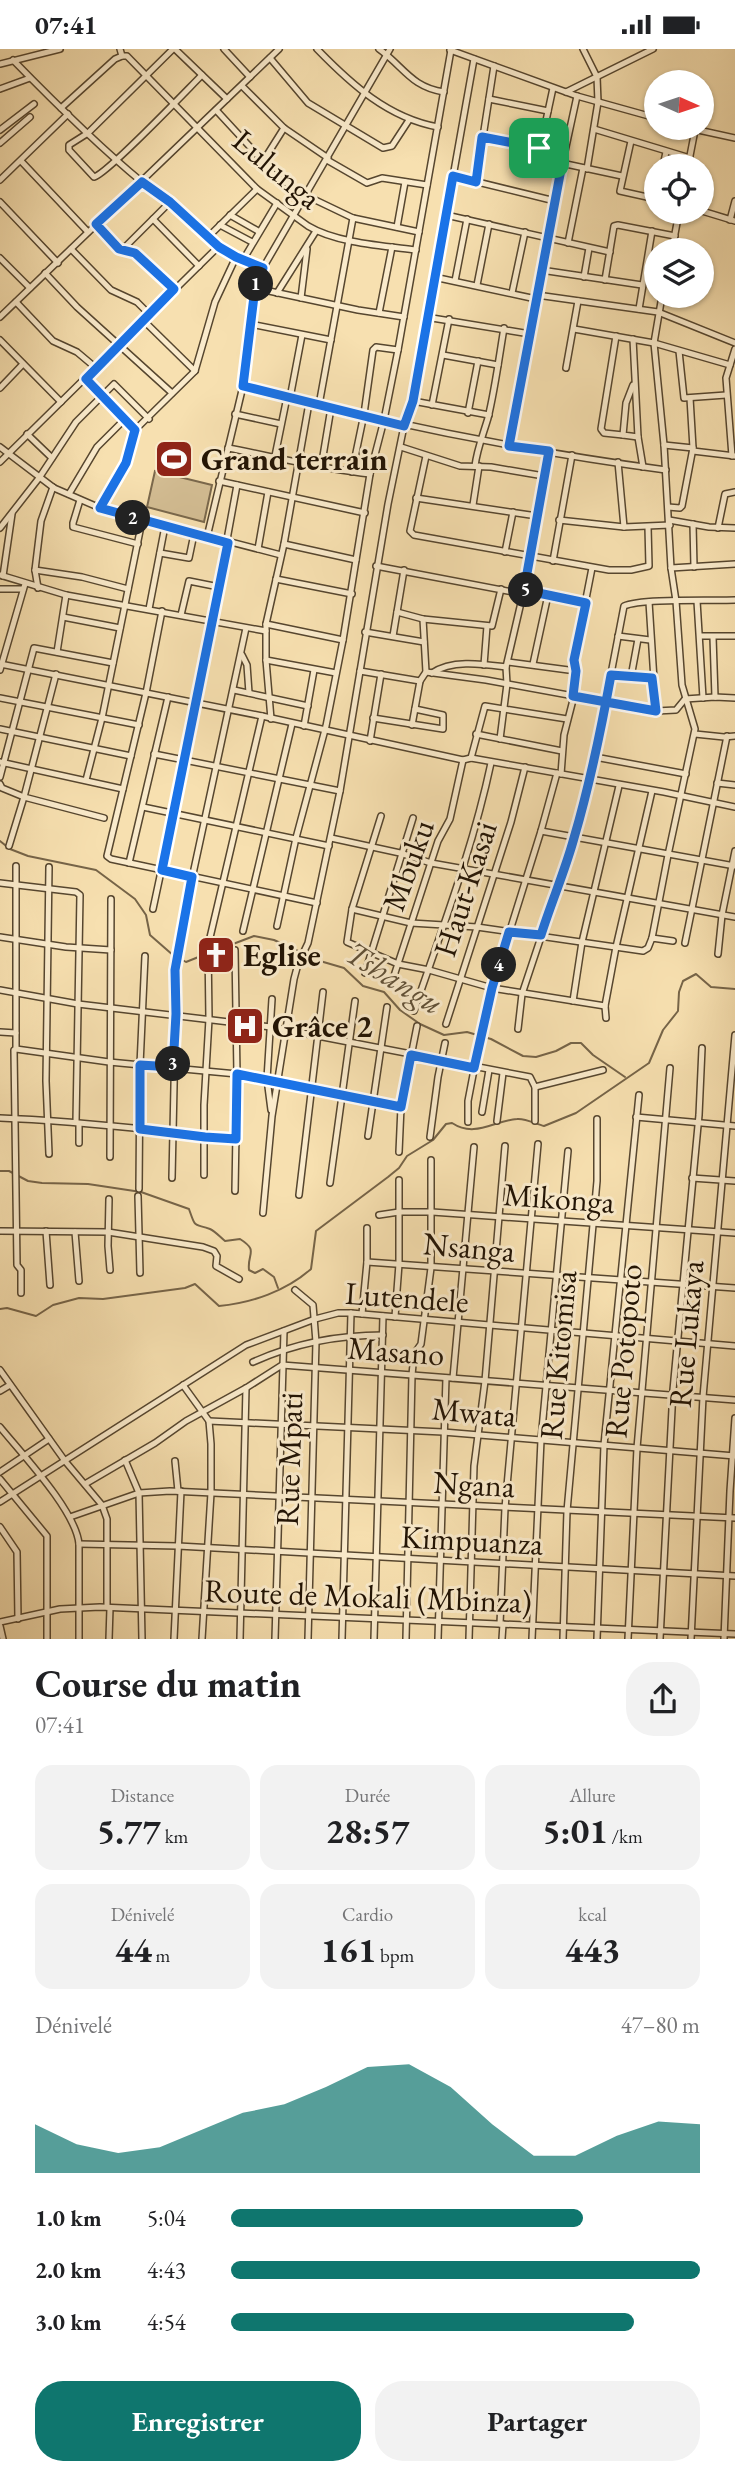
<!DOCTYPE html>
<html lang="fr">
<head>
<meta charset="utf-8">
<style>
	:root { --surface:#fff; --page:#f2f2f2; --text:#202124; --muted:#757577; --accent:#0f766e }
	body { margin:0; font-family:"EB Garamond",serif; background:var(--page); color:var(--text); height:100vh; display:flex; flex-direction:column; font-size:26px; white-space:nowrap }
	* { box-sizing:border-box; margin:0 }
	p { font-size:23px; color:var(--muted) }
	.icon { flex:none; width:38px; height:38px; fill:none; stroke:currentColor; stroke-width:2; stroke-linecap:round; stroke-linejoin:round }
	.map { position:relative; height:1590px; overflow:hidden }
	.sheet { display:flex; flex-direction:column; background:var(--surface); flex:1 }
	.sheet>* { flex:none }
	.needle { width:46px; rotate:93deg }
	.fabs { position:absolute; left:644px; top:21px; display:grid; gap:14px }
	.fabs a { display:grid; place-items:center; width:70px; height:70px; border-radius:50%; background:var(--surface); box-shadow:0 2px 5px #0004; font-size:35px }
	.pin { position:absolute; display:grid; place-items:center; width:60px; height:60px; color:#fff; margin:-30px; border-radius:14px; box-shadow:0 4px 10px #0006 }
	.km { position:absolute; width:35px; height:35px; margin:-18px; border-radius:50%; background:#222; color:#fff; font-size:19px; line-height:35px; text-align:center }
	.round { display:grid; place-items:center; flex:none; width:74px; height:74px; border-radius:28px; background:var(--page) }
	.headline { display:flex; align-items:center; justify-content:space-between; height:119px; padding:0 35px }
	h1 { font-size:38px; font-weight:700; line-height:52px }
	.metrics { display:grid; grid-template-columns:repeat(3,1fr); gap:10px; height:119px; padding:7px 35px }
	.metrics div { display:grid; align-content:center; border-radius:18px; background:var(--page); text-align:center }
	.metrics b { font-size:35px; font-weight:700 }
	.metrics small { font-size:19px; font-weight:400 }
	.metrics p { font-size:19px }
	.chart { height:196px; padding:14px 35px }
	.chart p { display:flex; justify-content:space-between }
	.chart svg { width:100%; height:126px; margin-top:7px; fill:var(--accent); opacity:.7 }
	.primary-button { display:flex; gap:14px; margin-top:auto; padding:14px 35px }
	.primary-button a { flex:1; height:80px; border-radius:28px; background:var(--accent); color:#fff; font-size:28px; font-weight:700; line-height:80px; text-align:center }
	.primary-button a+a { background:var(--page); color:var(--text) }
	ul { padding:0 35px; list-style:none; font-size:23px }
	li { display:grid; grid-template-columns:112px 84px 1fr; align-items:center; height:52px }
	li i { height:18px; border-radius:9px; background:var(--accent) }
	.status { display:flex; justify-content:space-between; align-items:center; height:49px; padding:0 35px; background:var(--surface); direction:ltr }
	.status svg { height:19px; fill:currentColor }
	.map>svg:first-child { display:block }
	.grass { fill:#d3bd93; stroke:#7a684c; stroke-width:2 }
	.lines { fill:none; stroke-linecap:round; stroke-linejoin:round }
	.stream { stroke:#766448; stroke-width:2 }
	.minor-casing { stroke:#56462f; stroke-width:8 }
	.minor { stroke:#faebcc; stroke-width:5 }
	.route-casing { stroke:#fff; stroke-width:14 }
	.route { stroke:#1a73e8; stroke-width:9 }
	.labels { text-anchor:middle; stroke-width:6; stroke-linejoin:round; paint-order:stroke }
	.street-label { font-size:32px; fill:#211304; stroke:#faebcc }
	.poi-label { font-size:32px; font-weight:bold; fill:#211304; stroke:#faebcc; text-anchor:start }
	.water-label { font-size:33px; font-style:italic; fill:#605037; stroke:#faebcc }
</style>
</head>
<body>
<div class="status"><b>07:41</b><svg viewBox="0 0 49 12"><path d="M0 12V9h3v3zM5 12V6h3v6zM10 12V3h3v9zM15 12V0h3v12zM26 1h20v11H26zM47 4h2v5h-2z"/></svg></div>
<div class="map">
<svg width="735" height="1590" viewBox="0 0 735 1590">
	<rect width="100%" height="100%" fill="#f7e0b0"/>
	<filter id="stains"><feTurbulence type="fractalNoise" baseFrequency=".00286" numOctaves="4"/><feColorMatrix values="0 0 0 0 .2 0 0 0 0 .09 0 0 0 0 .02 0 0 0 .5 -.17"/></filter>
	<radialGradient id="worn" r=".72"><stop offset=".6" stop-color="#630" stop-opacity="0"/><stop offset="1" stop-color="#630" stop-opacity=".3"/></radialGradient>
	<polygon class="grass" points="155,422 212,436 204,473 147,458"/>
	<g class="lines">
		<g class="stream">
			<polyline points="0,792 10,800 28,807 96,821 135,850 146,866 150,886 174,907"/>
			<polyline points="212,903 254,887 274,891 320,912 344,919 363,937 384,943 400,961 420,975 444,986 467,983 491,990 523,1007 536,1008 556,1002 571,994 581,994 593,1006 625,1028"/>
			<polyline points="179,909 186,913 206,905"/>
			<path d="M 0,1122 L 9,1122 L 28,1132 L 42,1134 L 88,1135 L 141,1143 L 189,1160 C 196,1180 193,1174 210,1180 C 215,1182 221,1189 225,1192 L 240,1190 C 259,1202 247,1204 249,1221 L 255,1224 L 263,1220 L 274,1228 L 278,1239"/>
			<path d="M 0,1260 L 7,1259 L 36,1267 L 53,1256 L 79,1249 L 103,1250 L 185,1239 L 195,1235 L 219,1257 C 252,1254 286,1242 311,1220 L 316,1182 L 388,1128 L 399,1119 L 407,1107 L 433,1091 L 446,1075 L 452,1074 C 475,1089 493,1072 517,1070 C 525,1069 536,1075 544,1077 L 576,1064 L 649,1014 L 663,981 L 678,962 L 679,943 L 683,932 L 696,925 L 711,938 L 735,940"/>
		</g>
		<defs>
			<g id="minor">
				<path d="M 120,0 L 122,7 L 127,7 L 257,140 L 308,177 C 336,194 384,197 416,201"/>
				<path d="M 173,0 L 88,84 L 69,96 L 69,101 L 94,128 C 107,125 186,42 202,26"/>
				<polyline points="175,0 227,50"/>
				<polyline points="224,0 250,28"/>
				<path d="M 317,0 C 351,35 388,69 438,78"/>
				<path d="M 379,0 C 404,18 411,38 444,43"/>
				<polyline points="583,0 597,28 598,53 587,120"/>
				<polyline points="450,1 577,47 656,69"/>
				<polyline points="270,9 308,54 383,99 392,97 409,71"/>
				<path d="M 13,11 C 54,53 97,96 142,133 C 152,141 163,147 172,155 C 206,184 219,203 263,219"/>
				<polyline points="0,15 60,0"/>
				<polyline points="242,37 284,79 328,109"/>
				<polyline points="553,39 538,109 622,127"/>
				<polyline points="0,40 30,29"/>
				<polyline points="566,43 653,0"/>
				<polyline points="489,50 548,62"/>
				<polyline points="61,59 115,10 122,7"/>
				<polyline points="216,61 263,112"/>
				<polyline points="284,79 262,114 262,118 307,147 353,169 419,183"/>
				<polyline points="689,79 735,89"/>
				<polyline points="594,80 690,109"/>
				<polyline points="0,81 34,55"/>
				<polyline points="482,88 539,99"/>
				<polyline points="631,92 620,142 656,150"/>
				<polyline points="0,94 30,68"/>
				<polyline points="327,111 367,134 382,129 427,136"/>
				<polyline points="21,112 88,183"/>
				<polyline points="663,117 666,103"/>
				<polyline points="688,117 695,81"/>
				<polyline points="453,127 555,152"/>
				<polyline points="0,131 68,65"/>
				<polyline points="476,133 494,17"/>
				<polyline points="0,153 58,214"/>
				<polyline points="702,162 735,172"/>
				<polyline points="230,166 258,182"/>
				<polyline points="446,166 610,203"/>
				<polyline points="153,170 199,217"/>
				<polyline points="730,171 735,152"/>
				<polyline points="96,175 119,200 135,204 174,240"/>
				<polyline points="220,176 252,193"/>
				<polyline points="397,178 405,133"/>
				<polyline points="208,188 257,140"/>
				<polyline points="568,194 583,119"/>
				<polyline points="71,200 111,241 137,253 149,265"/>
				<polyline points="123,200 170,153"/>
				<polyline points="672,201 679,163"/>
				<polyline points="0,209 30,239"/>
				<polyline points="243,211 277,154"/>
				<polyline points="541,221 642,236"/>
				<polyline points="45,224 77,258 172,344"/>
				<polyline points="434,228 536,250"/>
				<polyline points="584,228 589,199"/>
				<polyline points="605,231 614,177 618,176 675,187"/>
				<polyline points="455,232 467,170"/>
				<polyline points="477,236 489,175"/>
				<polyline points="255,239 358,261 404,268"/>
				<polyline points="277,244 316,182"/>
				<polyline points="512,244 525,183"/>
				<polyline points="537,246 658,263 735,294"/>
				<polyline points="301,249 307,200"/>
				<polyline points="16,253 53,292 77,303 96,319"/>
				<polyline points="639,260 652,182"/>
				<polyline points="379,264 392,198"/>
				<polyline points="0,268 279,0"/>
				<polyline points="426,268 530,285"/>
				<polyline points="143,271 195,322"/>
				<polyline points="250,275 331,291"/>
				<polyline points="574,280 654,294 730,316"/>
				<polyline points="616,287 601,380 604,384 623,386"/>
				<polyline points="633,290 638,388 643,418"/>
				<polyline points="0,291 61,353"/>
				<polyline points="679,302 684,349 726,346"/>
				<polyline points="443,306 498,316"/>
				<polyline points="566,319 578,252"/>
				<polyline points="86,330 135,381"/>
				<polyline points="633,336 626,354 623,386 638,388"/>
				<path d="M 243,337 C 382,373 523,402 666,421"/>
				<polyline points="0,339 23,315"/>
				<polyline points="290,349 302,286"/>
				<polyline points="413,352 489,366"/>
				<polyline points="319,356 353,169"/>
				<polyline points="432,356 449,270"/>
				<polyline points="468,364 478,312"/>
				<polyline points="235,365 281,375"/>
				<polyline points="135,381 195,322 215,253 236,208"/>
				<polyline points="27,385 52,409"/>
				<polyline points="664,396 693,399"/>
				<polyline points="509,397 546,190 577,47"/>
				<polyline points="0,398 54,439 100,459 281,506"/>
				<polyline points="401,398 460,417 491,418 544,427"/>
				<path d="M 228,399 C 276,408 322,420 370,425"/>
				<polyline points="693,402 735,407"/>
				<polyline points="275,407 287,348"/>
				<polyline points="426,407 410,482 414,486 609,521 631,521 649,517 648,478"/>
				<polyline points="732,407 726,329 735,300"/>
				<polyline points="0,413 219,197"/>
				<polyline points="618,413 624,478"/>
				<path d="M 475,417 C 477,400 483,386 488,369 C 495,340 499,309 504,279"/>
				<polyline points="321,419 331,359"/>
				<polyline points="352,423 364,365 373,301 376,298 398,301"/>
				<polyline points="219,432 365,464"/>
				<polyline points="69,445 97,398 124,371"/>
				<polyline points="416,449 537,467"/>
				<polyline points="80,451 73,474 73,478 138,495"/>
				<polyline points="473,456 479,417"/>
				<polyline points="668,458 680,459 682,457 693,399 690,349"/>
				<polyline points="100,459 126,414 135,381"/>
				<polyline points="559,471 624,478 670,476"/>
				<polyline points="669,471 709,478 735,479"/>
				<polyline points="693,475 694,518"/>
				<polyline points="0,479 39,429 76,373 114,335 149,370"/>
				<polyline points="718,479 725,445 735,443"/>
				<polyline points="207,488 243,337 255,239 263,219 390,0"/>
				<polyline points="284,495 356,511"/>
				<polyline points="258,500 268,443"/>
				<polyline points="505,503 513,463"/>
				<polyline points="160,504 189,509 194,485"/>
				<polyline points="553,512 572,406"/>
				<polyline points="376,517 523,545"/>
				<polyline points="671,519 735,515"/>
				<polyline points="35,521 82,528 128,540"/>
				<polyline points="0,526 66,546 266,582"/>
				<polyline points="3,527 12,465"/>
				<polyline points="276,530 352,545"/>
				<polyline points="38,539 35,521 41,472 53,438"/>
				<polyline points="0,540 23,540"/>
				<polyline points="524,541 586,554"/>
				<polyline points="697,552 703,649"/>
				<polyline points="649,553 656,662"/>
				<polyline points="149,560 165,477"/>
				<polyline points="162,562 146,644 107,807 111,810 317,854"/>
				<polyline points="397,563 423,570 492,577 501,540"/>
				<polyline points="181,566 189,532 219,538"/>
				<polyline points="63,568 120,579"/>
				<polyline points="266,575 343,591"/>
				<polyline points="365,583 424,593"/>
				<polyline points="393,587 404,521"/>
				<polyline points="618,587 650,591"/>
				<polyline points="700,587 735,587"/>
				<polyline points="713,588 715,648"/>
				<polyline points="57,603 66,546"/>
				<polyline points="242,606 247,616 249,644"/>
				<polyline points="266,611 336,624"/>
				<polyline points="508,613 576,622"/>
				<polyline points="0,615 262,667 463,711 471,709 664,743 735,758"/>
				<polyline points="533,615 548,546"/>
				<polyline points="484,616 487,577"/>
				<polyline points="0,621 25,535"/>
				<polyline points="360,622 420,632"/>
				<polyline points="426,623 486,631 656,662 676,661 685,650 715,648 735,649"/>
				<path d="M 432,624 C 452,610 483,615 506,618"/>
				<polyline points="56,625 24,748 104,769"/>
				<polyline points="611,626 652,629"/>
				<polyline points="631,628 638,590"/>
				<polyline points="234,641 308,657"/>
				<polyline points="0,649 139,676"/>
				<polyline points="373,669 443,680 443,666 415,660"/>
				<polyline points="271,670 266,611 266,575 284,495 309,354"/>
				<polyline points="412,676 420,632 426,623 423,570"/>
				<polyline points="304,677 314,621"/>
				<polyline points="0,680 131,707"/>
				<polyline points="476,685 562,702"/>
				<polyline points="695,685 724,688 735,687"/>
				<polyline points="500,690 507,635 506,618 523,545 549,402"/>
				<polyline points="370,692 381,625"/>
				<polyline points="154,705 340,742"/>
				<polyline points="595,708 686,725"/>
				<polyline points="471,709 485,657 567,670"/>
				<polyline points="0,713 123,740"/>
				<polyline points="561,725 564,686 574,647 576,622 574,611 592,519"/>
				<polyline points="0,728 34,599 113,614"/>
				<polyline points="86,731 102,669 142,472"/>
				<polyline points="717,734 735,736"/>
				<polyline points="0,735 2,739 24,748 9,797"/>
				<polyline points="143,758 329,797"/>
				<polyline points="381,767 352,860 347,893 398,915 429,921 492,939 605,957"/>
				<polyline points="541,782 735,817"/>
				<polyline points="331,789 400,804 431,814 735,868"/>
				<polyline points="129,814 168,648"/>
				<polyline points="16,817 16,1000 14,1001 17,1216 21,1221 21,1244"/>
				<polyline points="0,834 76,843 80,846 76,1073"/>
				<polyline points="153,860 197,654 237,436"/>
				<polyline points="352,860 411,874 477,878 643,902 648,899 652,889 673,892"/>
				<polyline points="277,877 296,789 326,677 343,591 370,425 384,371 398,301 451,1"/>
				<polyline points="243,882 292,675"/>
				<polyline points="0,888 66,898 111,901"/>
				<polyline points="652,889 668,806 695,680 682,636 676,552 671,519 664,396 654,294 662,247"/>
				<polyline points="685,894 727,687"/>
				<polyline points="718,905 722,866 735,802"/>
				<polyline points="365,924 413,769"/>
				<polyline points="391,936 438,792 450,770 463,711"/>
				<polyline points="0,941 78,955 271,978 530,1028 535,1038 535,1072"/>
				<polyline points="573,952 582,893 619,737"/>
				<path d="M 414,962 C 442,880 473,799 491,714"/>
				<polyline points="606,969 605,957 616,898 652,742"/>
				<polyline points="446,975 511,773 525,718"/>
				<path d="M 518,980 L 522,945 L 574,789 L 595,708 L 624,557 C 641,549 712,552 735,551"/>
				<polyline points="0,983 16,984"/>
				<polyline points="16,1000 109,1013 237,1025 401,1058"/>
				<polyline points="535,1038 603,1021"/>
				<polyline points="271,1061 267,1030 272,950"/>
				<polyline points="482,1063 489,1021"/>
				<polyline points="636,1068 735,1077"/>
				<path d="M 0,1069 C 58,1071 115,1077 173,1083"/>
				<polyline points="497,1072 503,1024"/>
				<polyline points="468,1073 468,1052 478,1000 492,939 541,782 557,724"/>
				<polyline points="79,1075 79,1094"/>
				<polyline points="174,1084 236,1090"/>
				<polyline points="368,1087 387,958"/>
				<polyline points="430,1088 438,1028 445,994"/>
				<polyline points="399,1103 401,1058 417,977"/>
				<polyline points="49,1105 46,1032 49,818"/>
				<polyline points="110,1108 111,850"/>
				<polyline points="204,1126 204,1056 209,970 208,897 262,667"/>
				<polyline points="172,1129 177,899 246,579"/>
				<polyline points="692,1129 735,1132"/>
				<polyline points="330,1134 355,952"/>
				<polyline points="139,1140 140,1016 145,907"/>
				<polyline points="235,1142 237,1025 235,901"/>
				<polyline points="299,1146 323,943"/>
				<polyline points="138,1147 140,1224"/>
				<polyline points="109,1150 108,1197 110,1221"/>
				<polyline points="263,1164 272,1067 294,930 298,915 308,894 340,742 388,455 404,377 413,352 474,10"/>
				<polyline points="379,1166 399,1163 432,1163 735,1184"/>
				<polyline points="0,1182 108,1183 203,1198 214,1202 217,1207 216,1217 239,1230"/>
				<polyline points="46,1182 50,1236"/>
				<polyline points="75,1183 79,1232"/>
				<polyline points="367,1213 735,1239"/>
				<polyline points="295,1241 313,1256 316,1293 308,1590"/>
				<polyline points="362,1265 367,1213 367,1179"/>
				<polyline points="395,1268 399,1215 399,1131"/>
				<path d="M 253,1313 C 293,1295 339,1286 383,1286"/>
				<polyline points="0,1321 65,1412 102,1456 107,1470 107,1558"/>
				<polyline points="453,1329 474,1098"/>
				<polyline points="183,1336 209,1372 211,1395 211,1444 202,1590"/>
				<polyline points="0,1342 10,1336"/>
				<polyline points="209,1372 443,1383 735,1407"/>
				<path d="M 0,1378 C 22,1405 76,1462 79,1495 L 79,1590"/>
				<polyline points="125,1411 139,1444 142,1590"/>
				<polyline points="175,1412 178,1442"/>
				<polyline points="0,1423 49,1390"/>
				<polyline points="0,1430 47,1487 47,1590"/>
				<polyline points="85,1435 155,1394 186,1372 246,1339 282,1316 735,1351"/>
				<polyline points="0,1453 246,1296 315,1270 338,1264 351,1264 735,1297"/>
				<polyline points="70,1468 139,1444 170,1442 735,1469"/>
				<polyline points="0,1478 17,1503 18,1570"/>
				<polyline points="79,1495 178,1497 735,1527"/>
				<polyline points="0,1573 60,1560 100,1558 735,1585"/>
				<polyline points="500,1575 505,1459 538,1095"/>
				<polyline points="0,1577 3,1590"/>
				<polyline points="109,1590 110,1559"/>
				<polyline points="174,1590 181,1442"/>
				<polyline points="240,1590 246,1339"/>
				<polyline points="275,1590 284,1282"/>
				<polyline points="342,1590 351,1264"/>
				<polyline points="374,1590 383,1267"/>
				<polyline points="406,1590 412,1326 414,1305 421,1295 431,1219 431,1111"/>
				<polyline points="438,1590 446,1329"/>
				<polyline points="469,1590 474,1417 485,1332 505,1097"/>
				<polyline points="502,1590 503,1575"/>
				<polyline points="532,1590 541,1391 568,1102"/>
				<polyline points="563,1590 567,1462 597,1132 597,1070"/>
				<polyline points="597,1590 604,1396 639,1046"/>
				<polyline points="628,1590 637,1399 670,1019"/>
				<polyline points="660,1590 673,1341 699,1066 702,999"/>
				<polyline points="691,1590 703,1348 735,986"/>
				<polyline points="724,1590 730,1442 735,1369"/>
			</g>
		</defs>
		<use href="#minor" class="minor-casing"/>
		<use href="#minor" class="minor"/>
	</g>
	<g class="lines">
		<defs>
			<path id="route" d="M 539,99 L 482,88 L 476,133 L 453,127 L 413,352 L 404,377 L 243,337 L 255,239 L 263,219 L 236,208 L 219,198 L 170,153 L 142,133 L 96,175 L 119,200 L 135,204 L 174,240 L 86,330 L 135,381 L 126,414 L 100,459 L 228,494 L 162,821 L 192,828 L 175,921 L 176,965 L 173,1018 L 140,1016 L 140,1080 L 205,1088 L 236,1090 L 237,1025 L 401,1058 L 411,1006 L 474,1019 L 492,939 L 509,883 L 541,886 C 551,854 565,822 574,789 C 590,735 601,681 611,626 L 652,629 L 656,662 L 573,647 L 576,622 L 574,611 L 586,554 L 524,541 L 549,402 L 509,397 L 562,115 L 538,109 L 539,99"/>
		</defs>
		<use href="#route" class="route-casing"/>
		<use href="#route" class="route"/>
	</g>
	<defs>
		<symbol id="stadium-square" viewBox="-11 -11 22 22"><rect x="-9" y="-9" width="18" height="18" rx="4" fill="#8f2418" stroke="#faebcc"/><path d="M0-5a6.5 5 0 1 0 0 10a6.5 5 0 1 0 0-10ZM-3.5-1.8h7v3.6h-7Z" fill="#fff"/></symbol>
		<symbol id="church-square" viewBox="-11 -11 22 22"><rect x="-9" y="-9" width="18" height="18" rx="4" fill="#8f2418" stroke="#faebcc"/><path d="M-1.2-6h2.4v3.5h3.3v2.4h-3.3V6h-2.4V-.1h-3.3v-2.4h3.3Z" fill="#fff"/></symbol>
		<symbol id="hospital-square" viewBox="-11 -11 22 22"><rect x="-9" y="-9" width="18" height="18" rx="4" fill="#8f2418" stroke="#faebcc"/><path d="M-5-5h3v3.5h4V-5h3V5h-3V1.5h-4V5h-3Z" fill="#fff"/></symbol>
	</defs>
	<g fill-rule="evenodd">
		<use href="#stadium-square" x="152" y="388" width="44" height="44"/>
		<use href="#church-square" x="194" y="884" width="44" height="44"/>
		<use href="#hospital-square" x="223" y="955" width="44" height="44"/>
	</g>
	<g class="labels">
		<g class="street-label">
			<text transform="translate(277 120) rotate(40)" y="11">Lulunga</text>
			<text transform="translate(408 816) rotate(-70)" y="11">Mbuku</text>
			<text transform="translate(465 840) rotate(-72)" y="11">Haut-Kasai</text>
			<text transform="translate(559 1149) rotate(4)" y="11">Mikonga</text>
			<text transform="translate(469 1198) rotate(5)" y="11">Nsanga</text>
			<text transform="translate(407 1248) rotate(4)" y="11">Lutendele</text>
			<text transform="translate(686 1285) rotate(-85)" y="11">Rue Lukaya</text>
			<text transform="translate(396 1302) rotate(4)" y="11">Masano</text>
			<text transform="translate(623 1302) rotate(-85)" y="11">Rue Potopoto</text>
			<text transform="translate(558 1306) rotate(-85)" y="11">Rue Kitomisa</text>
			<text transform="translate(474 1363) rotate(5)" y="11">Mwata</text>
			<text transform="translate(289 1410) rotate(-88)" y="11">Rue Mpati</text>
			<text transform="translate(474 1435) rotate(3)" y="11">Ngana</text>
			<text transform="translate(472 1491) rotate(3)" y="11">Kimpuanza</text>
			<text transform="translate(368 1547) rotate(2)" y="11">Route de Mokali (Mbinza)</text>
		</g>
		<g class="poi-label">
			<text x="201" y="421">Grand terrain</text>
			<text x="243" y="917">Eglise</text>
			<text x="272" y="988">Grâce 2</text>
		</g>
		<g class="water-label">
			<text transform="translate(395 928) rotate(32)" y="12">Tshangu</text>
		</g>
	</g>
	<rect width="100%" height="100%" filter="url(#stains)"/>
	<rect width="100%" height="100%" fill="url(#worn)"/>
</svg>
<div class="fabs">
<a><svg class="needle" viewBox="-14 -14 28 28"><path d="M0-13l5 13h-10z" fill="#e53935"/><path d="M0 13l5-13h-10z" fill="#757577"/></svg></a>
<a><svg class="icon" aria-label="locate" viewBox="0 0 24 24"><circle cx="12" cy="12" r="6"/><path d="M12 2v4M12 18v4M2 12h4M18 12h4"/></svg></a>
<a><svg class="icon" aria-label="layers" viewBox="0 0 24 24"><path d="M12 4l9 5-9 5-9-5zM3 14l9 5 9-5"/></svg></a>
</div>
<div class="pin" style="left:539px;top:99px;background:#1e9e55"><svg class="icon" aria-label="arrive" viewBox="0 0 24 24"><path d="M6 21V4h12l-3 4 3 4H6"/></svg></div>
<b class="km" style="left:256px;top:235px">1</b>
<b class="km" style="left:133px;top:469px">2</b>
<b class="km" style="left:173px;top:1015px">3</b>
<b class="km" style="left:499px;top:916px">4</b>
<b class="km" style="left:526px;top:541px">5</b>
</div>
<section class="sheet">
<div class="headline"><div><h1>Course du matin</h1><p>07:41</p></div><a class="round"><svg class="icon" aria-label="share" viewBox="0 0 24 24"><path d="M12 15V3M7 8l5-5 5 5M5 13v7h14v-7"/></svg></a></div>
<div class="metrics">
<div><p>Distance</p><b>5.77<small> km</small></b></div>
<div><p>Durée</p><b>28:57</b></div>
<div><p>Allure</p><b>5:01<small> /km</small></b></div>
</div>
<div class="metrics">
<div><p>Dénivelé</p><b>44<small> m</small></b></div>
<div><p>Cardio</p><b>161<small> bpm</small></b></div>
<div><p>kcal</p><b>443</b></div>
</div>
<div class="chart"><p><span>Dénivelé</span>47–80 m</p>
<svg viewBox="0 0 160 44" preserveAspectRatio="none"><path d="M0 44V27L10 34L20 37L30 35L40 29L50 23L60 20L70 14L80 7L90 6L100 14L110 27L120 38L130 38L140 31L150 26L160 27V44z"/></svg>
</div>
<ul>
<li><b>1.0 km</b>5:04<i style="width:75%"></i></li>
<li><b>2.0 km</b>4:43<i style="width:100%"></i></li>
<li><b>3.0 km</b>4:54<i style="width:86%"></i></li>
</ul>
<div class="primary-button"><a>Enregistrer</a><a>Partager</a></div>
</section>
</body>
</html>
